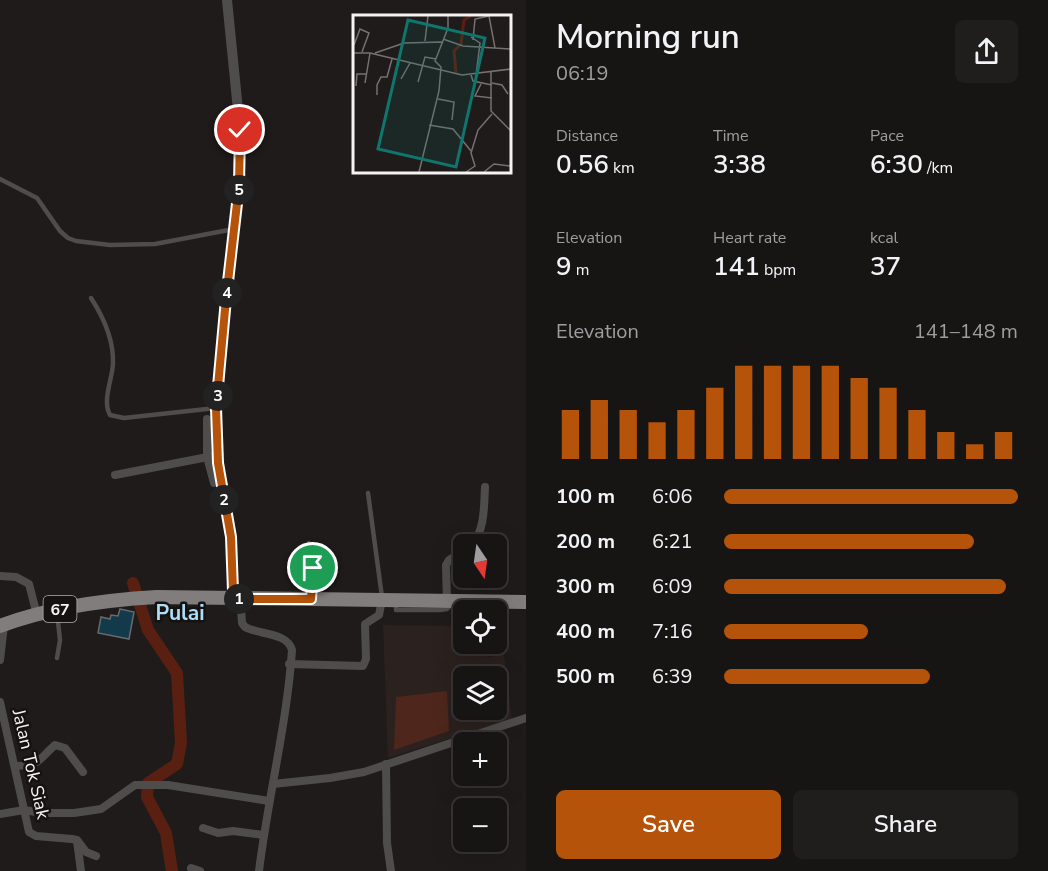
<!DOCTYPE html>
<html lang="en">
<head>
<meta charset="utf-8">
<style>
	:root { --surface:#171414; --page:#201d1d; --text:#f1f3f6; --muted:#9e9ea0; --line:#363334; --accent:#b45309 }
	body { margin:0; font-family:"Nunito Sans",sans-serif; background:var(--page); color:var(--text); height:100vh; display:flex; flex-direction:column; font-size:22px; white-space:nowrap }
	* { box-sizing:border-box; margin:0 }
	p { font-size:20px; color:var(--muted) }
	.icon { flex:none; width:33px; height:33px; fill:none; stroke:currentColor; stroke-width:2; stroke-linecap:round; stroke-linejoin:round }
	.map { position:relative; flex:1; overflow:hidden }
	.sheet { display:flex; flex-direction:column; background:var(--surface); width:522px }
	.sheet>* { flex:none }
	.needle { width:39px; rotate:167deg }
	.tools { position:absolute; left:453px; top:534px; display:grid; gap:12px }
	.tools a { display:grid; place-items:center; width:54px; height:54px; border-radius:9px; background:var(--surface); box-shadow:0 6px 24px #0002,0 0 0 2px var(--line); font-size:30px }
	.pin { position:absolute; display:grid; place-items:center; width:51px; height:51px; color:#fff; margin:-26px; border:3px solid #fff; border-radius:50%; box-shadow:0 2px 6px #0007 }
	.km { position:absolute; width:30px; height:30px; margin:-15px; border-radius:50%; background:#222; color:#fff; font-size:16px; line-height:30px; text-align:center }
	.round { display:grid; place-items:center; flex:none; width:63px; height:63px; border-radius:9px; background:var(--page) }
	.summary { display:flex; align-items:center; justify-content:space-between; height:102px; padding:0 30px }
	h1 { font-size:33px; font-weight:600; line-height:45px }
	.figures { display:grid; grid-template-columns:repeat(3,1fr); gap:9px; height:102px; padding:6px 30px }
	.figures div { display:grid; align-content:center }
	.figures b { font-size:26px; font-weight:600 }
	.figures small { font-size:16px; font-weight:400 }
	.figures p { font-size:16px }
	.chart { height:168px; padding:12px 30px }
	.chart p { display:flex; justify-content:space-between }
	.chart svg { width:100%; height:108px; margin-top:6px; stroke:var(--accent); stroke-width:6 }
	.cta { display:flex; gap:12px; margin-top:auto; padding:12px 30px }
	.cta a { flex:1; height:69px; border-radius:9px; background:var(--accent); color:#fff; font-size:24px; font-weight:600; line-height:69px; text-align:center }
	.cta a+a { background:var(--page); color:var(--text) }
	ul { padding:0 30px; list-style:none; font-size:20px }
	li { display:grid; grid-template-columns:96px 72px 1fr; align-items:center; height:45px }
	li i { height:15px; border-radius:8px; background:var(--accent) }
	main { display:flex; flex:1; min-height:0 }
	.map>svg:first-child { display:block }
	.built { fill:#2b211e; fill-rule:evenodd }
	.green { fill:#4e261c }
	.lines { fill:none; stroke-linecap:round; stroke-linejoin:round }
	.river { stroke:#592011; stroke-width:12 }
	.building { fill:#123a4b; stroke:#666a6c; stroke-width:1.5 }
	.service { stroke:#4f4d4c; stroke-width:4.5 }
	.minor { stroke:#4f4d4c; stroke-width:8 }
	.tertiary { stroke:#4f4d4c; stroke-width:10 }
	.primary { stroke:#817d7c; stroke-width:14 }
	.route-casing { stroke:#fff; stroke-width:12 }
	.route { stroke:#b45309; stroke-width:8 }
	.labels { text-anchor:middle; stroke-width:5; stroke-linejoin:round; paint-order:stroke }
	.shield { fill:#161211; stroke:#b3b0af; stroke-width:1.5 }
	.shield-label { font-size:16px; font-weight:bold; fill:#f6f3f3 }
	.street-label { font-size:18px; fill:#f6f3f3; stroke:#161211 }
	.quarter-label { font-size:21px; font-weight:bold; fill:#addef6; stroke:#161211 }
	.inset-river { fill:none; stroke:#592011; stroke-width:3 }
	.inset-road { fill:none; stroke:#757171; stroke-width:1.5 }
	.view { fill:#0f766e; fill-opacity:0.15; stroke:#0f766e; stroke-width:3 }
	.inset-edge { fill:none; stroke:#f6f3f3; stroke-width:3 }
</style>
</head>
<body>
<main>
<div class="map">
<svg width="526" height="871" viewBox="0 0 526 871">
	<rect width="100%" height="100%" fill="#1f1b1a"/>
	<path class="built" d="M 383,625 L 463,626 L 464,644 L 484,644 L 487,657 L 504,655 L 512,719 L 388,758 ZM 464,676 L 496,676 L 496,710 L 464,710 Z"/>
	<polygon class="green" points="447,691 449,731 394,750 396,697"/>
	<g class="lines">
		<polyline class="river" points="133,583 148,630 177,673 181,743 177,764 148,783 147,797 166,833 172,871"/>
	</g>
	<polygon class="building" points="120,609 134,612 129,639 98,633 101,617 110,619 111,615 118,616"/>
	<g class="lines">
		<g class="service">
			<polyline points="0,179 37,198 60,231 68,238 76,241 110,245 155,244 234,229"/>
			<path d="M 91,298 C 104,318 114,340 113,364 C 112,380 102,401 110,415 L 124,418 L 216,408"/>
			<polyline points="368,493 382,597"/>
			<polyline points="309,543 313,555 312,596"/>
			<polyline points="396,603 396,610 440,610 447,609 451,605"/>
			<polyline points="57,613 60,640 57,658"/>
		</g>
		<g class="minor">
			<polyline points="207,419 207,457 214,483"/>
			<polyline points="115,475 218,455"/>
			<path d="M 472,544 C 485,531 484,505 485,487"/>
			<polyline points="0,576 16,577 29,584 37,615"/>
			<path d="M 235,599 L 241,609 L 242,623 L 245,627 C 259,635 287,632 292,650 C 287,724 268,797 259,871"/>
			<polyline points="447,602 446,565 449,560 464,550"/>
			<polyline points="0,660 4,625"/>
			<polyline points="289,664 363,666 366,659 365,624 379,615 382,600"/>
			<polyline points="0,702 29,832 36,836 72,839 77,840 86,852 96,856"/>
			<polyline points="386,764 387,843 391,871"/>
			<path d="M 16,766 C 41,765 37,761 55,745 L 65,748 L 83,772"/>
			<polyline points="273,784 330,778 364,772 526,718"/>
			<polyline points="0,814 24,810 42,813 74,813 101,809 135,785 168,785 269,801"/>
			<polyline points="203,828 218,833 233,831 264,835"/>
			<polyline points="77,841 81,871"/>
			<polyline points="191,868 200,871"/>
		</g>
		<polyline class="tertiary" points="227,0 240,130 239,186 226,299 216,408 218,463 231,537 233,591 235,599"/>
		<path class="primary" d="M 0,626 C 50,607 104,600 157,597 L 526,602"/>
	</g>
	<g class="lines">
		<defs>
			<polyline id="route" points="240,130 239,186 226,299 216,408 218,463 231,537 233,591 236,599 311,599 313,568"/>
		</defs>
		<use href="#route" class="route-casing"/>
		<use href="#route" class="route"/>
	</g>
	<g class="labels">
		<rect class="shield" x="43.5" y="596" width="33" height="26" rx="4.5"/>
		<g class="shield-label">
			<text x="60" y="615">67</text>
		</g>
		<g class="street-label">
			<text transform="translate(31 764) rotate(77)" y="6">Jalan Tok Siak</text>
		</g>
		<g class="quarter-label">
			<text x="180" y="620">Pulai</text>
		</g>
	</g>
	<g transform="translate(353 15)">
		<rect width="158" height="158" fill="#1f1b1a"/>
		<path class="inset-river" d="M 103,58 L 101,36 L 108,29 L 111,5 L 118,1"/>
		<path class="inset-road" d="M 136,1 L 142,33M 118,22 L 127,28 L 123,60M 90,24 L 110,31 L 158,34M 120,25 L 122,4 L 136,1M 72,26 L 75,1M 1,30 L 7,14 L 16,18 L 9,37M 0,38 L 17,38 L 109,60 L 158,54M 22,38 L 51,28 L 89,27M 138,57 L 138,96 L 158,116M 118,60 L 120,66 L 139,70M 48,64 L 57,48M 65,67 L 72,42 L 83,44M 12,68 L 17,38M 139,68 L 149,70 L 155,79M 128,69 L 122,81 L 139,83M 3,71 L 4,59 L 14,59M 24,80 L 24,70 L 28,62 L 34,62 L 39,44M 85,84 L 101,87 L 99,105M 76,110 L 100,114 L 118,136M 66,157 L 86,76 L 88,52 L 82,46 L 95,13 L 95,1M 113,157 L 122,151 L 118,138 L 125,115 L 139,99M 131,157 L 141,149 L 158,151"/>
		<path class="view" d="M 55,5 L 132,23 L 103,152 L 25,134 Z"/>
		<rect width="158" height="158" class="inset-edge"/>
	</g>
</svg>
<div class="tools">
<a><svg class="needle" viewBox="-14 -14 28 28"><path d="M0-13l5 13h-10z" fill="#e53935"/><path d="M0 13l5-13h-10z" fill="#9e9ea0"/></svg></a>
<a><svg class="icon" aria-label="locate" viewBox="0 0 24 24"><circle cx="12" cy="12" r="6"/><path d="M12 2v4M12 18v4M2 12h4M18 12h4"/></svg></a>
<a><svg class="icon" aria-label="layers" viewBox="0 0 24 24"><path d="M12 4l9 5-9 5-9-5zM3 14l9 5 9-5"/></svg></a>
<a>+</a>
<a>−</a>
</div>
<div class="pin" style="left:313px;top:568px;background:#1e9e55"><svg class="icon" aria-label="arrive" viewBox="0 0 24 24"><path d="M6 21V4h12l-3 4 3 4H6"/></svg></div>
<div class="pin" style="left:240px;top:130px;background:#d93025"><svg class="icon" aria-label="check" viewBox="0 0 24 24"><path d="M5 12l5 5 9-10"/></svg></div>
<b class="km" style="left:239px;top:599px">1</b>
<b class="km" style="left:224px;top:500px">2</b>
<b class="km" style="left:218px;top:396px">3</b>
<b class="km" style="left:227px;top:293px">4</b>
<b class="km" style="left:239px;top:190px">5</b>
</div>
<section class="sheet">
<div class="summary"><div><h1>Morning run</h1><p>06:19</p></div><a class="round"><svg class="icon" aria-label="share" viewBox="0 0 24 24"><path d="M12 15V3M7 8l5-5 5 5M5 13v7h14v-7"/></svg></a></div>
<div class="figures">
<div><p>Distance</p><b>0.56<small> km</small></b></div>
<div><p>Time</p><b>3:38</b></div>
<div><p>Pace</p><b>6:30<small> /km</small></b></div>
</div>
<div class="figures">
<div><p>Elevation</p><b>9<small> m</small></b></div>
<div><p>Heart rate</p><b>141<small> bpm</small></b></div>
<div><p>kcal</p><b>37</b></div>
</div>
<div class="chart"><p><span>Elevation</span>141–148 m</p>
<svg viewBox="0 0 160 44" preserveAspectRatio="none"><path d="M5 44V24M15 44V20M25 44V24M35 44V29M45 44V24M55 44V15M65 44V6M75 44V6M85 44V6M95 44V6M105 44V11M115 44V15M125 44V24M135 44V33M145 44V38M155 44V33"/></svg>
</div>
<ul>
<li><b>100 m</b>6:06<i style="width:100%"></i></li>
<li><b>200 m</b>6:21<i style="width:85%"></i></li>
<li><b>300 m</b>6:09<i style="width:96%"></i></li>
<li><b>400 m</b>7:16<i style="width:49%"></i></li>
<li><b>500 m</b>6:39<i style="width:70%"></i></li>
</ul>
<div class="cta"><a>Save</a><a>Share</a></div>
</section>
</main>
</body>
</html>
